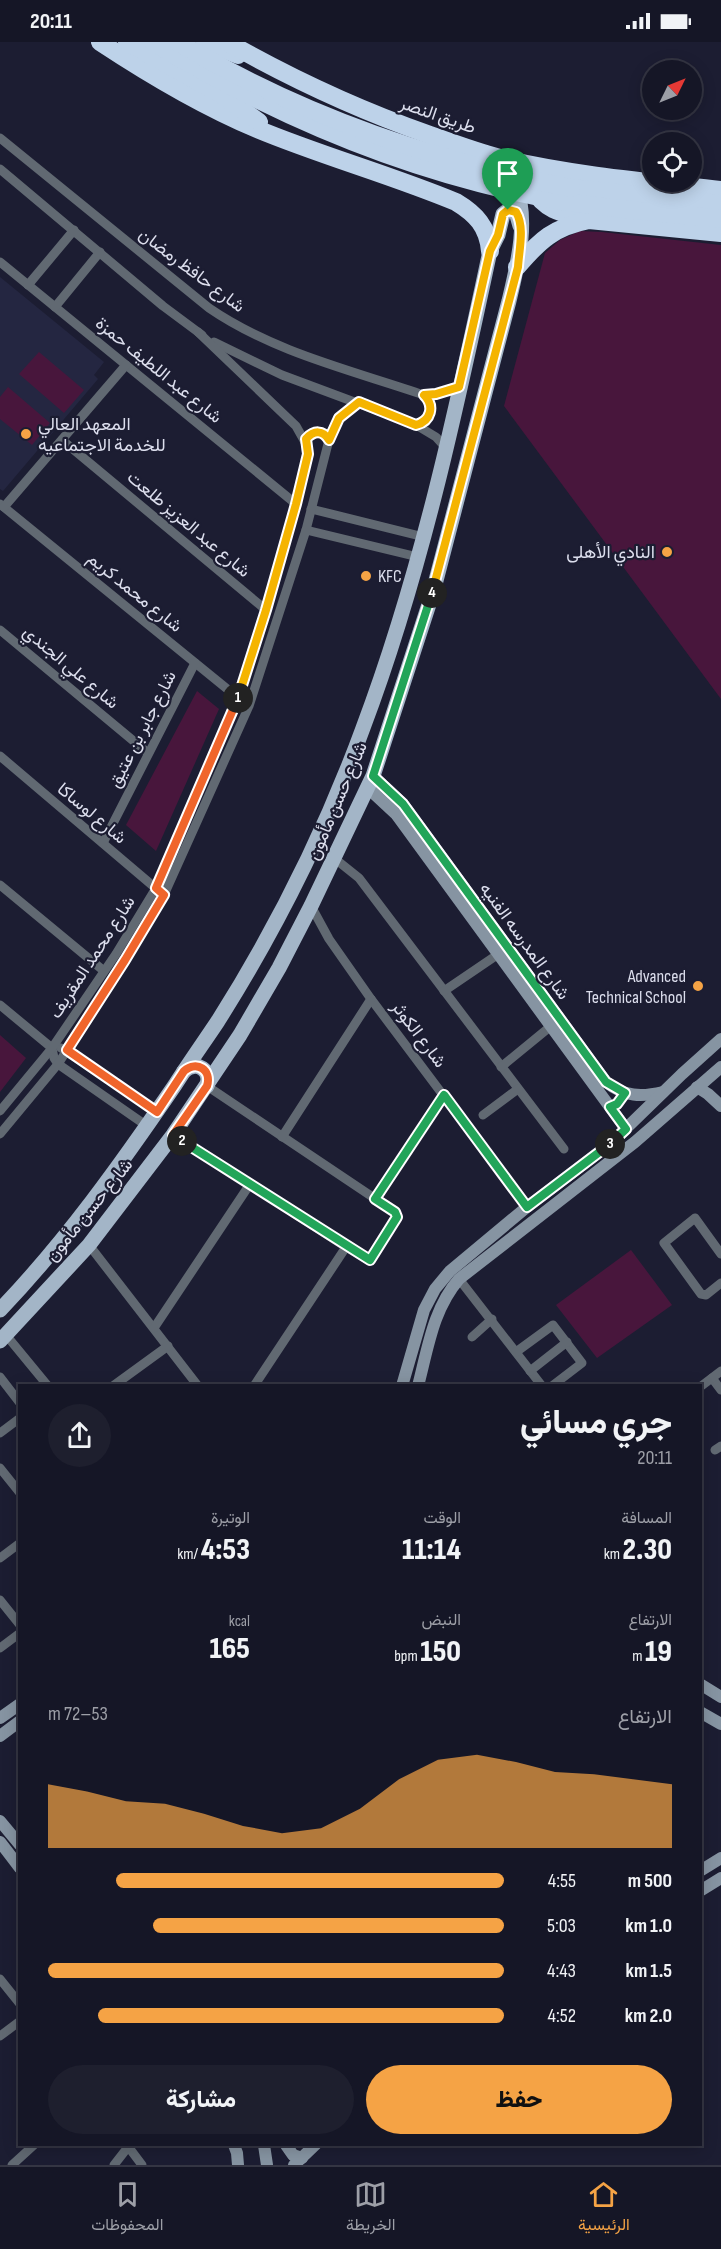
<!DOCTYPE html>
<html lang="ar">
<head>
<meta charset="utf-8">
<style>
	:root { --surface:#151626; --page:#1e1f2e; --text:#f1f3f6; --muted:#9d9fa7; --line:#343543; --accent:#f5a345 }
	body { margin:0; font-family:"Sofia Sans Condensed",Vazirmatn,sans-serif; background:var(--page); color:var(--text); direction:rtl; height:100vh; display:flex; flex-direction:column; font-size:22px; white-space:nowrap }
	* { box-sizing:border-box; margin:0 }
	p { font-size:20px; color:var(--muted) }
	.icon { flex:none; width:33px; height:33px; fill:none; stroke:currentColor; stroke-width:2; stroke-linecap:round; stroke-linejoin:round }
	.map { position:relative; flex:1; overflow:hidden; direction:ltr }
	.sheet { position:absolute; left:18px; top:1342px; width:684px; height:762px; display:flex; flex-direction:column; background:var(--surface); border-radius:0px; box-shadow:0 3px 15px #0003,0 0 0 2px var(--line); direction:rtl }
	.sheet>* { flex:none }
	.needle { width:39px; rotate:47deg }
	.controls { position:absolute; left:642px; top:18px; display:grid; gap:12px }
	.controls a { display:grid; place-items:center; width:60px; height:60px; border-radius:50%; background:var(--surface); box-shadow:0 3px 15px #0003,0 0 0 2px var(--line); font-size:30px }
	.pin { position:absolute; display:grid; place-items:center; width:51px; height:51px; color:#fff; margin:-62px -26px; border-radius:50% 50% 50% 0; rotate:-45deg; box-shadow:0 0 6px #0007 }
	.pin .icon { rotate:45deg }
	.km { position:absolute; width:30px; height:30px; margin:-15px; border-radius:50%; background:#222; color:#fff; font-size:16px; line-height:30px; text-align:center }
	.round { display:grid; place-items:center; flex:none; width:63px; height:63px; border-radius:32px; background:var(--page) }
	.summary { display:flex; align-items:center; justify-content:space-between; height:102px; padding:0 30px }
	h1 { font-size:33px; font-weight:800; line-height:45px }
	.metrics { display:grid; grid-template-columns:repeat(3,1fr); gap:9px; height:102px; padding:6px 30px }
	.metrics div { display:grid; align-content:center }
	.metrics b { font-size:30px; font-weight:800 }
	.metrics small { font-size:16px; font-weight:400 }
	.metrics p { font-size:16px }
	.chart { height:168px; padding:12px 30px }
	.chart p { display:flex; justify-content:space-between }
	.chart svg { width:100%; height:108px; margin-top:6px; fill:var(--accent); opacity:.7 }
	.cta { display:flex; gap:12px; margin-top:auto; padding:12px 30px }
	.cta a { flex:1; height:69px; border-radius:36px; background:var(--accent); color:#111; font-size:24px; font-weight:800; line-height:69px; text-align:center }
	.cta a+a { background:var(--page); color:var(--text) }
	ul { padding:0 30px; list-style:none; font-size:20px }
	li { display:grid; grid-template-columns:96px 72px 1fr; align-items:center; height:45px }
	li i { height:15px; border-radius:8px; background:var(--accent) }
	.status { display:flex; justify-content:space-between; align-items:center; height:42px; padding:0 30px; background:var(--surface); direction:ltr }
	.status svg { height:16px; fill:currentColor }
	.tab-bar { display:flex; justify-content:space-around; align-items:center; height:84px; border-top:2px solid var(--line); background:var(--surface); font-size:16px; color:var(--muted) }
	.tab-bar a { display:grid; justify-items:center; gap:3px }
	.tab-bar .active { color:var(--accent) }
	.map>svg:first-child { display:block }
	.built { fill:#242641 }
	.green { fill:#48163c }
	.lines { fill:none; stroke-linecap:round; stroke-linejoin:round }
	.street { stroke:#616972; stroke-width:9 }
	.secondary { stroke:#8694a2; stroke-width:12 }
	.primary { stroke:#a3b5c7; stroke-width:15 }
	.highway { stroke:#bdd2e9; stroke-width:18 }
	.highway-bridge { stroke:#bdd2e9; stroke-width:18 }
	.split-1-casing { stroke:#fff; stroke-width:12 }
	.split-2-casing { stroke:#fff; stroke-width:12 }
	.split-3-casing { stroke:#fff; stroke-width:12 }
	.split-4-casing { stroke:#fff; stroke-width:12 }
	.split-5-casing { stroke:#fff; stroke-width:12 }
	.split-1 { stroke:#f5b400; stroke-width:8 }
	.split-2 { stroke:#f0652b; stroke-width:8 }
	.split-3 { stroke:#22a559; stroke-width:8 }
	.split-4 { stroke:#22a559; stroke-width:8 }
	.split-5 { stroke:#f5b400; stroke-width:8 }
	.poi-dot { fill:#f5a345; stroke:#1c1d32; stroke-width:2 }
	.labels { text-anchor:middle; stroke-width:4.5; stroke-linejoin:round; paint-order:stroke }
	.street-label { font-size:18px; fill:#dcdeed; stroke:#1c1d32 }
	.poi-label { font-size:18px; fill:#dcdeed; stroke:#1c1d32; text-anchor:start }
</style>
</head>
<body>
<div class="status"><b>20:11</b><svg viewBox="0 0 49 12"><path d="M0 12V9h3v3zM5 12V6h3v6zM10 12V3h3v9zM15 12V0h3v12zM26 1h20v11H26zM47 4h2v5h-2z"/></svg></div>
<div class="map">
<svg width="721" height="2123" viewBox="0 0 721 2123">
	<rect width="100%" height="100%" fill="#1c1d32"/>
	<polygon class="built" points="0,235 104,320 94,333 98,337 3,449 0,447"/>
	<g class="green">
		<polygon points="580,189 602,190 721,203 721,657 504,364 545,211 560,198"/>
		<polygon points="39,310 84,348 64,371 19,332"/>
		<polygon points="8,345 50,381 32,403 0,377 0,355"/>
		<polygon points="197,649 219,667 156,809 126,783"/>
		<polygon points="0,993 26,1016 0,1050"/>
		<polygon points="631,1208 672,1263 597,1316 556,1263"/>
	</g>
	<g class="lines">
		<g class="street">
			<path d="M 0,96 L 209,266 C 273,310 351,328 424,353 L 437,352 L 459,345"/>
			<polyline points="0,127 163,264 202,293"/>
			<polyline points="0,220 296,462"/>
			<polyline points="28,243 74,188"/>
			<polyline points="55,265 100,210"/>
			<polyline points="214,300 282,333 416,383 436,395 446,406"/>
			<path d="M 416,383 L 426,378 C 432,369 432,360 424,353"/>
			<polyline points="62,398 266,568"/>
			<path d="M 305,400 L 311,392 C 319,389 325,391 329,398"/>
			<polyline points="0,462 242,659"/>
			<polyline points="4,465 126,323"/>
			<polyline points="311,467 424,495"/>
			<polyline points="306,488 418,515"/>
			<polyline points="0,588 148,711"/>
			<polyline points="0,714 159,849"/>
			<polyline points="103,801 195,621"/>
			<polyline points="334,816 359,836 564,1107"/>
			<polyline points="0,843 104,929"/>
			<polyline points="311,864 329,897 371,957 527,1165"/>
			<polyline points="444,949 497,913"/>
			<polyline points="0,963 52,1006 54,1016 58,1022 147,1084"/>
			<polyline points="61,1006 157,1070"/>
			<polyline points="501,1025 551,984"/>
			<polyline points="0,1069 52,1006 116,912 156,846 238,655 266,568 296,462 308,412 305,400 296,384 198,290"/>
			<polyline points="483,1073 518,1047"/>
			<polyline points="0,1092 58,1022 125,918 164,853 249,664 306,488 331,390 345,370 359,360"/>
			<polyline points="173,1093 346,1205 368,1218 371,1217 396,1177 395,1170 207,1044"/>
			<polyline points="282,1095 371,957"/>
			<polyline points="375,1157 444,1053"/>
			<polyline points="89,1203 198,1344"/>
			<polyline points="721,1212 695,1176 664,1201 701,1252 706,1253 721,1241"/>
			<polyline points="459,1237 542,1344"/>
			<polyline points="154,1286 250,1142"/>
			<polyline points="6,1293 48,1344"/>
			<polyline points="472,1295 492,1277"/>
			<polyline points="516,1310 553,1283 582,1321 552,1344"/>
			<polyline points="530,1329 567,1300"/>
			<polyline points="0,1335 20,1361"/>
			<polyline points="712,1336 721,1348"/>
			<polyline points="113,1344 168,1304"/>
			<polyline points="254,1344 346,1205"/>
			<polyline points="700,1345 721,1329"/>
			<polyline points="0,1391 20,1376"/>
			<polyline points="715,1408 721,1404"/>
			<polyline points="0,1426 20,1451"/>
			<polyline points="0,1516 20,1501"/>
			<polyline points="0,1558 20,1583"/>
			<polyline points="0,1606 20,1591"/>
			<polyline points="0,1937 20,1962"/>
			<polyline points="0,1994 20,1979"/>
			<polyline points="127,2103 142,2123"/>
			<polyline points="12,2123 34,2103"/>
			<polyline points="114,2123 128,2105"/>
		</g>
		<g class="secondary">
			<path d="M 373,734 L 403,762 L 606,1040 C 624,1055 642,1055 663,1050"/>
			<polyline points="368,746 396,772 626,1087"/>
			<polyline points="697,1045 708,1052 721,1064"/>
			<polyline points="402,1344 424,1268 435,1247 450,1229 527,1165 611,1101 682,1032 721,997"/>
			<path d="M 418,1344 C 428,1306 433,1267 459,1237 L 635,1100 L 721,1025"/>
			<polyline points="700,1642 721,1655"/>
			<polyline points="700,1670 721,1682"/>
			<polyline points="0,1676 20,1662"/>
			<polyline points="0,1694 20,1679"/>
			<polyline points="0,1779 20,1803"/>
			<polyline points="0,1800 20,1826"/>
			<polyline points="700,1829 721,1816"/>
			<polyline points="700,1849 721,1836"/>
			<polyline points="234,2103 237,2111 238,2123"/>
			<polyline points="264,2103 267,2123"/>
			<polyline points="286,2103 293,2113 302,2116"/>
			<polyline points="294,2123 315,2103"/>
		</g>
		<g class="primary">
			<path d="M 184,1029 C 197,1018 212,1028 207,1044"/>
			<path d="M 0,1268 C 66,1199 121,1122 175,1043 C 189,1021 204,1000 218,979 C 276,887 326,787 363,686 C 421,532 456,369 490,209 L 498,193 L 503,172 L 508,168 L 516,170 L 520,184"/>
			<path d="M 0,1299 L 89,1203 L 173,1093 L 240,993 L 279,926 L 311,864 L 373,734 L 433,550 L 509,259 C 518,221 529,179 515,141"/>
		</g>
		<g class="highway">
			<path d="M 100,0 C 150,33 202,64 257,87 C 322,114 391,133 456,160 C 476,172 488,185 490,209"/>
			<polyline points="127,0 222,53 259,80"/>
			<polyline points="205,0 238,13"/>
			<path d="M 227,0 C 292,37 359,68 430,93 C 456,102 482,112 508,118 C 578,134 650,140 721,148"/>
			<polyline points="571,146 721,162"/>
			<path d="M 534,148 C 544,169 566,172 586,177"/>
			<path d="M 517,225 C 540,198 554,185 589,178 L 721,191"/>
		</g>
		<g class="highway-bridge">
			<path d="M 153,0 C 280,77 419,135 567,160 C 618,168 670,171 721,177"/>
			<path d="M 178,0 C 299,73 433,119 571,146"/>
		</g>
	</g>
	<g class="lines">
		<defs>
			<path id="split-1" d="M 238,656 L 266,568 L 296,462 L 308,412 L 306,397 C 314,388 323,388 329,398 L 339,376 L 359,360 L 416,383 C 431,379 435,364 424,353 L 436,352 L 459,345 L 490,209 L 498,193 L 503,172 L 508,168"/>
			<path id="split-2" d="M 182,1099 L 173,1093 L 207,1044 C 212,1028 197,1018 184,1029 L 157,1070 L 67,1008 L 125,918 L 164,853 L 156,846 L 238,656"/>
			<polyline id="split-3" points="182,1099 370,1218 397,1175 395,1170 375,1157 444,1053 527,1165 610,1102"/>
			<polyline id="split-4" points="432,551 373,734 403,762 606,1040 625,1051 617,1062 610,1065 626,1087 610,1102"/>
			<path id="split-5" d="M 432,551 L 518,225 C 519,208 525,185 516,170 L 508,168"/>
		</defs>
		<use href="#split-1" class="split-1-casing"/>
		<use href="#split-2" class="split-2-casing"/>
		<use href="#split-3" class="split-3-casing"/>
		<use href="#split-4" class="split-4-casing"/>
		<use href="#split-5" class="split-5-casing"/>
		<use href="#split-1" class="split-1"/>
		<use href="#split-2" class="split-2"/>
		<use href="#split-3" class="split-3"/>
		<use href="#split-4" class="split-4"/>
		<use href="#split-5" class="split-5"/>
	</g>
	<g class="poi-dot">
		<circle cx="26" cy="392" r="6"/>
		<circle cx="667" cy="510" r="6"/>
		<circle cx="366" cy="534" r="6"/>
		<circle cx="698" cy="944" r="6"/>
	</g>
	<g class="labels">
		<g class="street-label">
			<text transform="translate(438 73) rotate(19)" y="6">طريق النصر</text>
			<text transform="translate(192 228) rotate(37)" y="6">شارع حافظ رمضان</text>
			<text transform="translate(159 328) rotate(39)" y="6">شارع عبد اللطيف حمزة</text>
			<text transform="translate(189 482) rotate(40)" y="6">شارع عبد العزيز طلعت</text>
			<text transform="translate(135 550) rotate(39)" y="6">شارع محمد كريم</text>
			<text transform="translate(71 625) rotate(40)" y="6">شارع علي الجندي</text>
			<text transform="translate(142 687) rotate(-63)" y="6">شارع جابر بن عتيق</text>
			<text transform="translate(337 759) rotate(-67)" y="6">شارع حسن مأمون</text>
			<text transform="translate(92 771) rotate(40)" y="6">شارع لوساكا</text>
			<text transform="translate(525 899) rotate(54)" y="6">شارع المدرسه الفنيه</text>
			<text transform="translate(92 915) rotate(-57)" y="6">شارع محمد المقريف</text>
			<text transform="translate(419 992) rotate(53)" y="6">شارع الكوثر</text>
			<text transform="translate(89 1168) rotate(-51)" y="6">شارع حسن مأمون</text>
		</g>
		<g class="poi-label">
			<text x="38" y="388">المعهد العالي<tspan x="38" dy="21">للخدمة الاجتماعيه</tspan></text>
			<text x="655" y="516" text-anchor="end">النادي الأهلى</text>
			<text x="378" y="540">KFC</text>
			<text x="686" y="940" text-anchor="end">Advanced<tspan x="686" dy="21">Technical School</tspan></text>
		</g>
	</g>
</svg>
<div class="controls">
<a><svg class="needle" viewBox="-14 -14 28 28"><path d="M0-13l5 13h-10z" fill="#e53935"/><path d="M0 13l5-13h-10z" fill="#9d9fa7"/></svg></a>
<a><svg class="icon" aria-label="locate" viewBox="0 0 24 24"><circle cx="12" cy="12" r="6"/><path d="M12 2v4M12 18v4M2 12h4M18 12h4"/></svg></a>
</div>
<div class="pin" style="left:508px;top:168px;background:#1e9e55"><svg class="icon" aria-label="arrive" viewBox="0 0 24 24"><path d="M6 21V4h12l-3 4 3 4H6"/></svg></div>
<b class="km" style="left:238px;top:656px">1</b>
<b class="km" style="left:182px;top:1099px">2</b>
<b class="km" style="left:610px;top:1102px">3</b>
<b class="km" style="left:432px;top:551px">4</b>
<section class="sheet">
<div class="summary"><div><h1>جري مسائي</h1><p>20:11</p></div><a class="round"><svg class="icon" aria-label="share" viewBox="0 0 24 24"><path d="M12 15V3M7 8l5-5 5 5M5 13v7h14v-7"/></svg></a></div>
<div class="metrics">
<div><p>المسافة</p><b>2.30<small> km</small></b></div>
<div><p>الوقت</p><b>11:14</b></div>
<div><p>الوتيرة</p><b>4:53<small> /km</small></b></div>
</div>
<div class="metrics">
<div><p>الارتفاع</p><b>19<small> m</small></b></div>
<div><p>النبض</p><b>150<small> bpm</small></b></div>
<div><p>kcal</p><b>165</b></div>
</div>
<div class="chart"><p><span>الارتفاع</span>53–72 m</p>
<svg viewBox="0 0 160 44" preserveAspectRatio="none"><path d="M0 44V18L10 21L20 25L30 26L40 30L50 35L60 38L70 36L80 28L90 16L100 8L110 6L120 9L130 13L140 14L150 16L160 18V44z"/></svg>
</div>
<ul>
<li><b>500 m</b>4:55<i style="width:85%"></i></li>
<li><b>1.0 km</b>5:03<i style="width:77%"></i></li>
<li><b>1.5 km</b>4:43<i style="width:100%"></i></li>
<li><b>2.0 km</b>4:52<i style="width:89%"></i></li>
</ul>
<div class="cta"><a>حفظ</a><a>مشاركة</a></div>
</section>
</div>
<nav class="tab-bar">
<a class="active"><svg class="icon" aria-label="home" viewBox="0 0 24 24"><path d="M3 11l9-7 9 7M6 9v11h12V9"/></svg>الرئيسية</a>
<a><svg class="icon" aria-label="map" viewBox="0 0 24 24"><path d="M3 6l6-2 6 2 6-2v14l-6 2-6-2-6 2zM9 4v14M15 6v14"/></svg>الخريطة</a>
<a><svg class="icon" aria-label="saved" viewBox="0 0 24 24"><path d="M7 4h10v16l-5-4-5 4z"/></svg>المحفوظات</a>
</nav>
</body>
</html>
